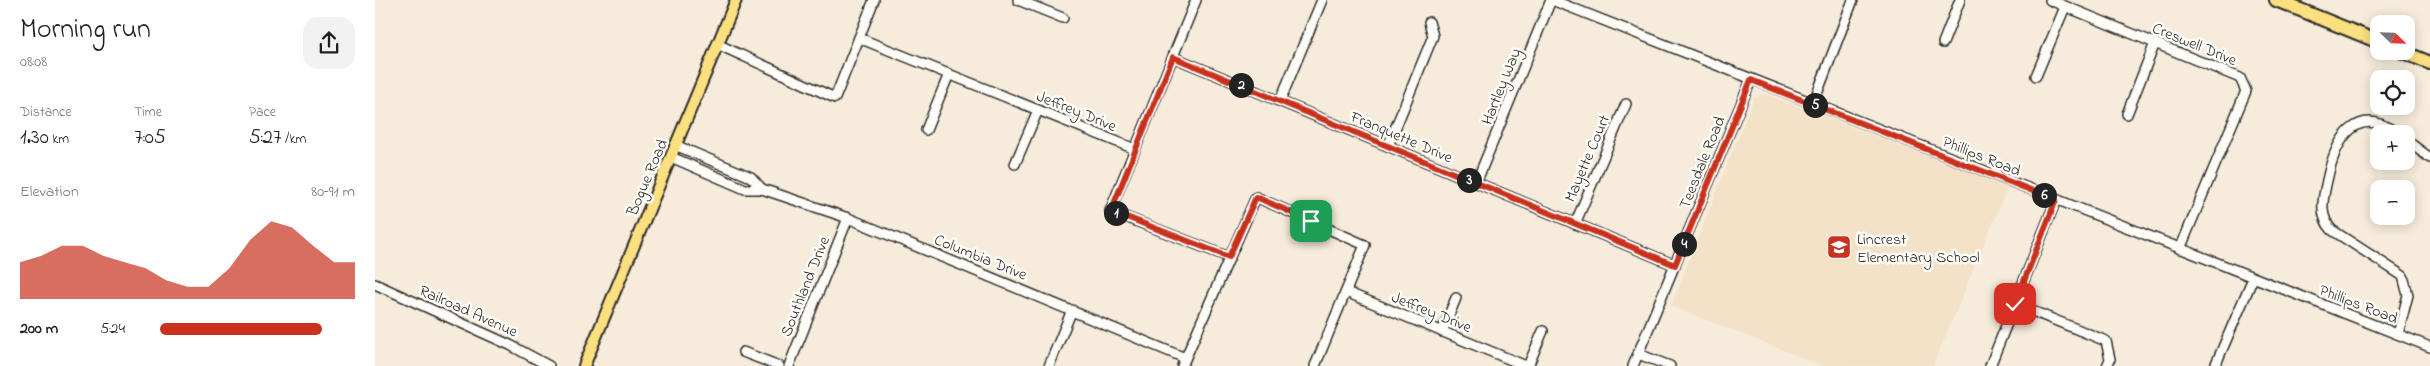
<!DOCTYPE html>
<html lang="en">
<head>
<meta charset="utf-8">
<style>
	:root { --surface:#fff; --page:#f2f2f2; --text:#202124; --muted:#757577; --accent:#c8321e }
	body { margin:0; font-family:"Indie Flower",sans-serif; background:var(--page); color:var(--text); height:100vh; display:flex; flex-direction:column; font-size:19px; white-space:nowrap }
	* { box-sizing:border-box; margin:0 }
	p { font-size:16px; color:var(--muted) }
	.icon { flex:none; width:28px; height:28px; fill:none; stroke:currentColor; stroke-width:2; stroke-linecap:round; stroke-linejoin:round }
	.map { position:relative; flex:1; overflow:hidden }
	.sheet { display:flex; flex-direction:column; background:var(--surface); width:375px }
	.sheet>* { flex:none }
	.needle { width:32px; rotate:113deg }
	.controls { position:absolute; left:1995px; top:15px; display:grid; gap:10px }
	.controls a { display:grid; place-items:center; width:45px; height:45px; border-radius:10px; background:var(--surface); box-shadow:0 2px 12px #0003; font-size:25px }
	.pin { position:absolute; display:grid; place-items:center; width:42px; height:42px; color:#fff; margin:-21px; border-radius:10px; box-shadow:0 2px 8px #0006 }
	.km { position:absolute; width:25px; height:25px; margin:-12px; border-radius:50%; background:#222; color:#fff; font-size:14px; line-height:25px; text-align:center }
	.round { display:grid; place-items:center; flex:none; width:52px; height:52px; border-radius:15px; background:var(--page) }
	.headline { display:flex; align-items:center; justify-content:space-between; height:85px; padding:0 20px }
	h1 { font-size:28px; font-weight:600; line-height:38px }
	.figures { display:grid; grid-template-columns:repeat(3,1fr); gap:8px; height:85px; padding:5px 20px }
	.figures div { display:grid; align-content:center }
	.figures b { font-size:21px; font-weight:600 }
	.figures small { font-size:14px; font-weight:400 }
	.figures p { font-size:14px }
	.chart { height:140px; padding:10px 20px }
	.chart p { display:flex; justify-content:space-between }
	.chart svg { width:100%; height:90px; margin-top:5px; fill:var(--accent); opacity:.7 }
	ul { padding:0 20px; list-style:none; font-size:16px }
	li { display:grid; grid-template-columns:80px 60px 1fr; align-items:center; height:38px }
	li i { height:12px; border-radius:6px; background:var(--accent) }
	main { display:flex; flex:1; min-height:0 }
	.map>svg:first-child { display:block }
	.built { fill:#f3e1c8 }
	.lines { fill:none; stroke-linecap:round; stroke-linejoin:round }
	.minor-casing { stroke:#2b2b2b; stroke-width:12 }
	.major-casing { stroke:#2b2b2b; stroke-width:14 }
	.highway-casing { stroke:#2b2b2b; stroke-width:16 }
	.minor { stroke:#fdfcf7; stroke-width:9 }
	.major { stroke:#fce080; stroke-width:10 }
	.highway { stroke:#fce080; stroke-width:12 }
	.route-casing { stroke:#fff; stroke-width:10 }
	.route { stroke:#c8321e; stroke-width:6 }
	.labels { text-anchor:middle; stroke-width:5; stroke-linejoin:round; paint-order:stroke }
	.street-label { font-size:16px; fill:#2b2b2b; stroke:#fdfcf7 }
	.poi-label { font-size:16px; fill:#2b2b2b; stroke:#fdfcf7; text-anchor:start }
</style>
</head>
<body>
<main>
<section class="sheet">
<div class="headline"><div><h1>Morning run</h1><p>08:08</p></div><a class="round"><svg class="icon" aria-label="share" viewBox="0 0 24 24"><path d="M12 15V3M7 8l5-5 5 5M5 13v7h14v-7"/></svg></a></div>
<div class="figures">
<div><p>Distance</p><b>1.30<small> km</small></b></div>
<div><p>Time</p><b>7:05</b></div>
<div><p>Pace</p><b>5:27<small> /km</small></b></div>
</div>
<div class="chart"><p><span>Elevation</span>80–91 m</p>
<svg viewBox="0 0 160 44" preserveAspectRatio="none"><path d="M0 44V26L10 23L20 18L30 18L40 23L50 26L60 29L70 35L80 38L90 38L100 29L110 15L120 6L130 9L140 18L150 26L160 26V44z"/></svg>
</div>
<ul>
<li><b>200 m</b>5:24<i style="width:83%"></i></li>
</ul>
</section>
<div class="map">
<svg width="2055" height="366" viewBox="0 0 2055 366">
	<rect width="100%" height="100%" fill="#f7ecdb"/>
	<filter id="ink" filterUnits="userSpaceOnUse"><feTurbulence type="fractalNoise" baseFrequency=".02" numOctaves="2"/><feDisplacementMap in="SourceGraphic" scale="10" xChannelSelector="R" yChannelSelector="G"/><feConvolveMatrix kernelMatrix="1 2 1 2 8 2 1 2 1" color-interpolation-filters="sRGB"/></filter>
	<g filter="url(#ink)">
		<polygon class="built" points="1389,94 1633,187 1558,366 1448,366 1296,306 1379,98"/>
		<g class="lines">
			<defs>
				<g id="minor">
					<polyline points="643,0 688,18"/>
					<polyline points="821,0 735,211 854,257"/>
					<polyline points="1177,0 2055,347"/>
					<polyline points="1675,0 1865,78 1871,91 1805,249"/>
					<polyline points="484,38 760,149"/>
					<polyline points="1568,43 1585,0"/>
					<polyline points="342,44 460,98 499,0"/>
					<polyline points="798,57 1300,265"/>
					<polyline points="1661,76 1690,7"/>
					<polyline points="905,101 947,0"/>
					<polyline points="1438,104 1478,0"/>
					<polyline points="1752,114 1780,43"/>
					<polyline points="551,130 574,74"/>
					<path d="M 2023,134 C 1982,103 1961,139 1953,176 C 1949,195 1942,214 1957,230 L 2028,276 L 2033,295 L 2023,334"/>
					<polyline points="2031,140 2055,158"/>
					<polyline points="300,145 376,177 387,189"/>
					<polyline points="1013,146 1058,36 1054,22"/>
					<polyline points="296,157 370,189 387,189 473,218 810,358"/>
					<polyline points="640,164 663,110"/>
					<polyline points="1101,183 1176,0"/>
					<polyline points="1200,224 1251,104"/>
					<polyline points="0,284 135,345 174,366"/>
					<polyline points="971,292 1151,366"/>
					<polyline points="1640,304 1731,341 1735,359 1732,366"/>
					<polyline points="1067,332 1081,298"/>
					<polyline points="368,352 404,366"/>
					<polyline points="1263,354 1295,366"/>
					<polyline points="414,366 473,218"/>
					<polyline points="674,366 697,310"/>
					<polyline points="807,366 881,197 990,245 940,366"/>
					<polyline points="1153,366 1168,331"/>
					<polyline points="1258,366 1376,80"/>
					<polyline points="1615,366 1681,200"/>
					<polyline points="1840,366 1878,278"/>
				</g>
				<polyline id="major" points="209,366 361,0"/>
				<g id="highway">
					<polyline points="1901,0 2004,42"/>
					<polyline points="2026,51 2055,63"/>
				</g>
			</defs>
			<use href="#minor" class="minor-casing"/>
			<use href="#major" class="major-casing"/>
			<use href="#highway" class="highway-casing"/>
			<use href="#minor" class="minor"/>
			<use href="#major" class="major"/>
			<use href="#highway" class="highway"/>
		</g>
	</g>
	<g class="lines" filter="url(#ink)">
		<defs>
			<polyline id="route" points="936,221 881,197 854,257 736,211 798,57 1300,265 1376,80 1681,200 1640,304"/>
		</defs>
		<use href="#route" class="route-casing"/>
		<use href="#route" class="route"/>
	</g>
	<defs>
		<symbol id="school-square" viewBox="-11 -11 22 22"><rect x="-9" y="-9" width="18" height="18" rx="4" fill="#c8321e" stroke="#fdfcf7"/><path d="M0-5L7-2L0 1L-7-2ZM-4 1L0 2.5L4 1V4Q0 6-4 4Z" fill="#fff"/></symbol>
	</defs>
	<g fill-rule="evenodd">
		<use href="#school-square" x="1450" y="233" width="28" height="28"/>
	</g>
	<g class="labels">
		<g class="street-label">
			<text transform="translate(1820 43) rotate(22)" y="6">Creswell Drive</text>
			<text transform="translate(1125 86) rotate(-68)" y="6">Hartley Way</text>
			<text transform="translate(702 110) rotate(22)" y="6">Jeffrey Drive</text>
			<text transform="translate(1027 136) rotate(23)" y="6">Franquette Drive</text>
			<text transform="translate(1607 155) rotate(22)" y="6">Phillips Road</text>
			<text transform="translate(1211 158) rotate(-67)" y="6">Mayette Court</text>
			<text transform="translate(1326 162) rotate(-68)" y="6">Teesdale Road</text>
			<text transform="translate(271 177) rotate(-67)" y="6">Bogue Road</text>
			<text transform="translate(606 256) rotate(22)" y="6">Columbia Drive</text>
			<text transform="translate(429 286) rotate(-68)" y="6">Southland Drive</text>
			<text transform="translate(1984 303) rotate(21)" y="6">Phillips Road</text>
			<text transform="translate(94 310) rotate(24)" y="6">Railroad Avenue</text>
			<text transform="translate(1057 311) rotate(22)" y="6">Jeffrey Drive</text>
		</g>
		<g class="poi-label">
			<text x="1482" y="244">Lincrest<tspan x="1482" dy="18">Elementary School</tspan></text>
		</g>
	</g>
</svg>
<div class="controls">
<a><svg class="needle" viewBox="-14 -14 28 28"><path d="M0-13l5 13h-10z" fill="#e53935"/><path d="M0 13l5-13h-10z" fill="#757577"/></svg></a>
<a><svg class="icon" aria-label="locate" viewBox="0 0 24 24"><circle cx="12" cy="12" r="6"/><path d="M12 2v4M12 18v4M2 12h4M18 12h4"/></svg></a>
<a>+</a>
<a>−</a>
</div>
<div class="pin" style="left:936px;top:221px;background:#1e9e55"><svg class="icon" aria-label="arrive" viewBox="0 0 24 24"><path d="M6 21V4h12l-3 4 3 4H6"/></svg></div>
<div class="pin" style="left:1640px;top:304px;background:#d93025"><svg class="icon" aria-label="check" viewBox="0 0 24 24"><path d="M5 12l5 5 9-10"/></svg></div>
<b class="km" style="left:741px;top:213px">1</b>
<b class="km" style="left:866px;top:85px">2</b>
<b class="km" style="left:1094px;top:180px">3</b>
<b class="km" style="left:1309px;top:244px">4</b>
<b class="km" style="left:1440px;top:105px">5</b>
<b class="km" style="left:1669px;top:195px">6</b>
</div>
</main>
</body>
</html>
